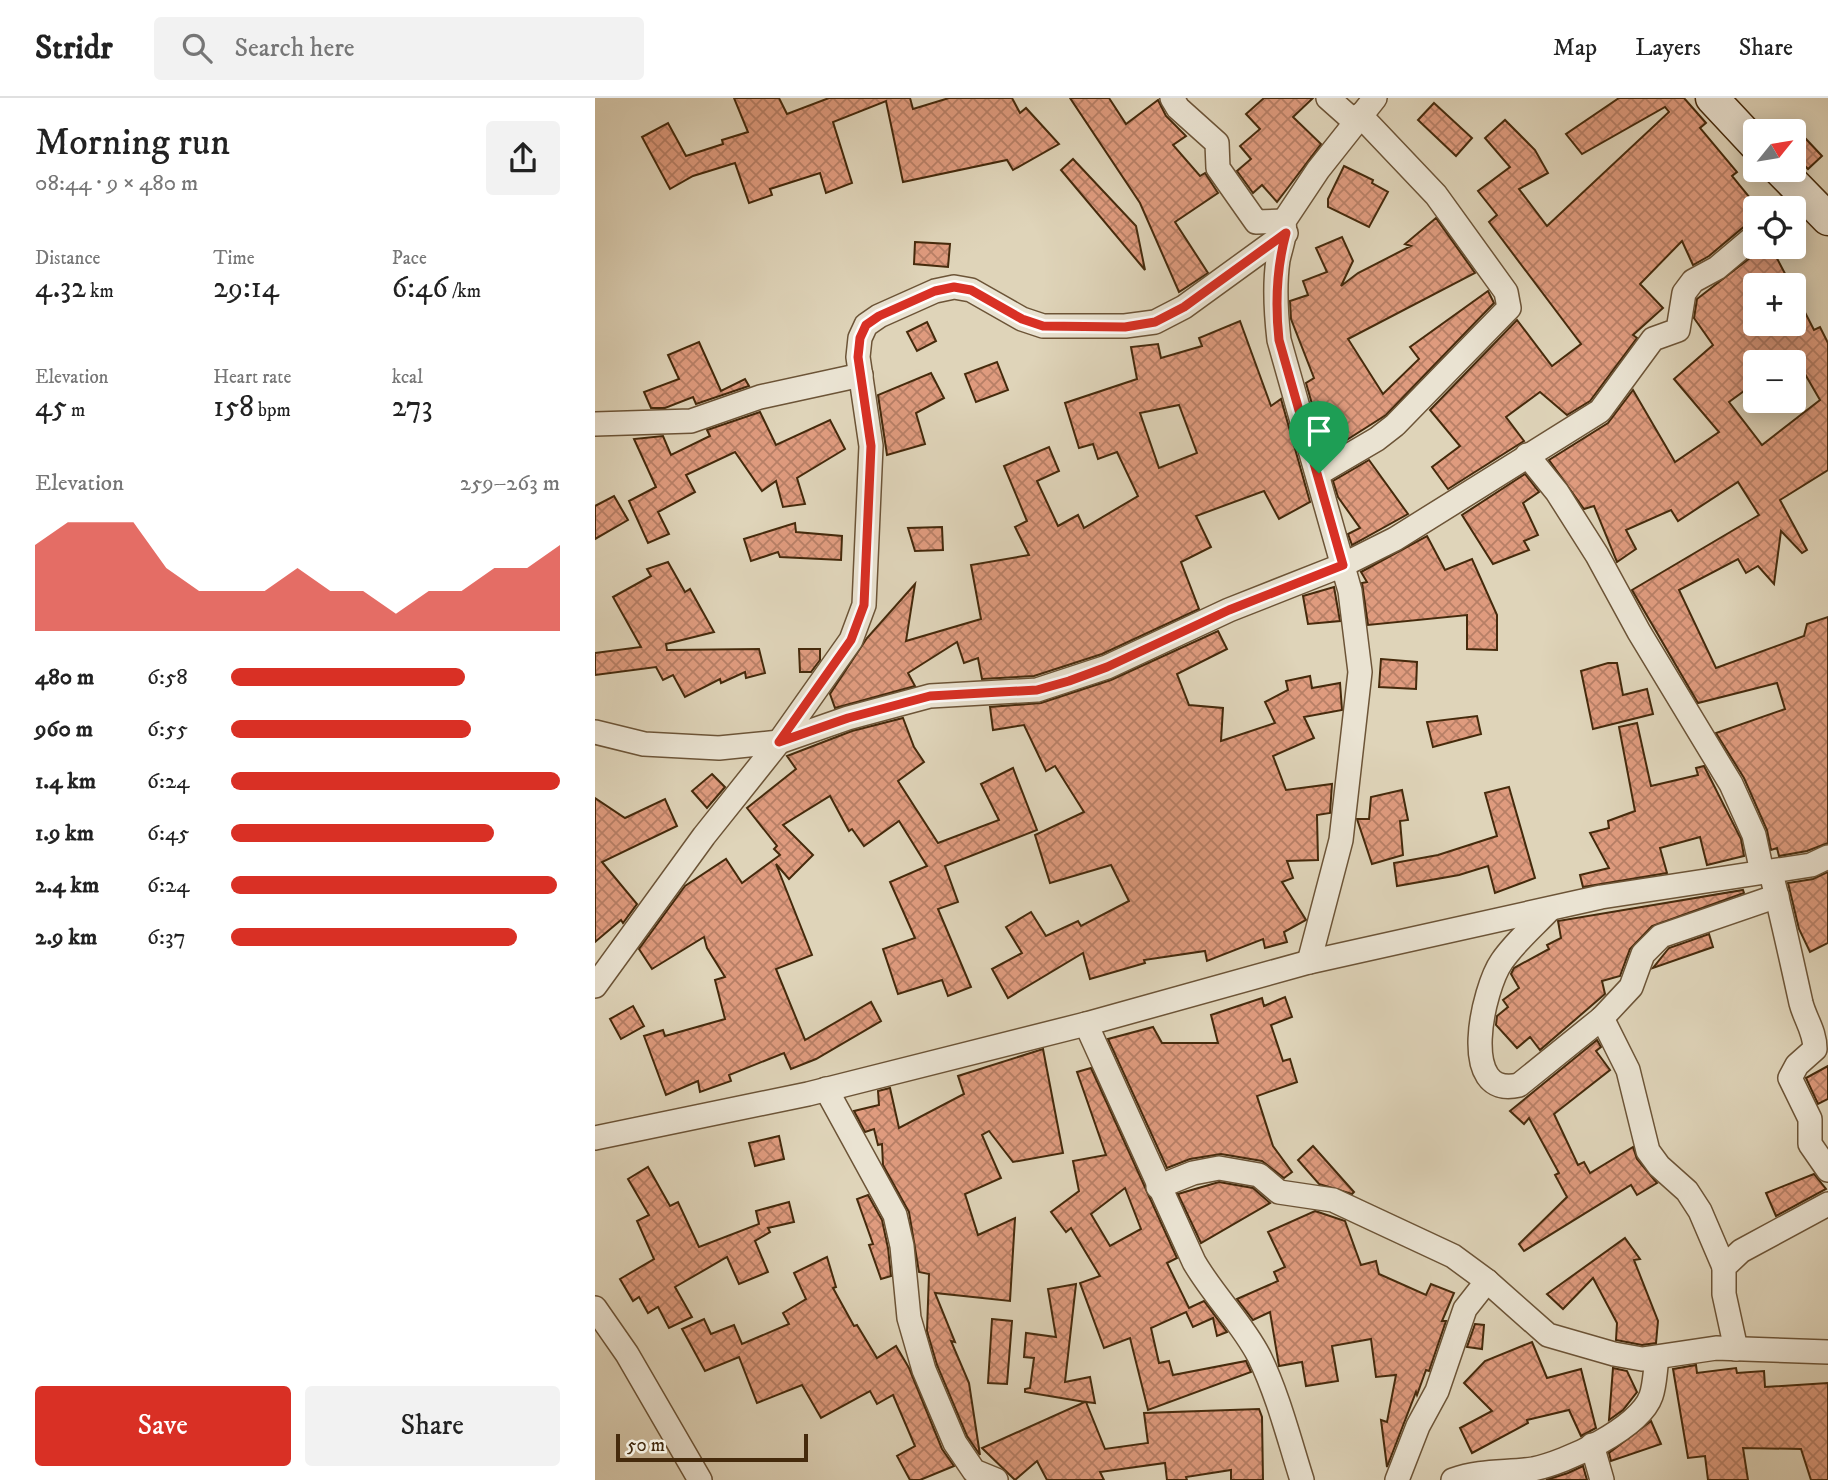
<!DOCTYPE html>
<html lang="en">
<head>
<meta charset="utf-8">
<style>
	:root { --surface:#fff; --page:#f2f2f2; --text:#222; --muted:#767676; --line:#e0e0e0; --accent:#d93025 }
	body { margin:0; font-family:"IM FELL DW Pica",serif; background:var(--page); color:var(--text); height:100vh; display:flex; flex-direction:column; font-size:26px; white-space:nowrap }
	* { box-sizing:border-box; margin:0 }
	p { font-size:23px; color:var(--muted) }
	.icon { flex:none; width:38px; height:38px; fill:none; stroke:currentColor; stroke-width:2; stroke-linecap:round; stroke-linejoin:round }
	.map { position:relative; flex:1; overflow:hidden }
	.panel { display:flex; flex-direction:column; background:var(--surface); width:595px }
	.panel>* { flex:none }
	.needle { width:46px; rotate:60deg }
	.buttons { position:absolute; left:1148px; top:21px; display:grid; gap:14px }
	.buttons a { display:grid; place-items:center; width:63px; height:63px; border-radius:7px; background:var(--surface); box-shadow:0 4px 18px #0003; font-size:35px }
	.scale { position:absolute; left:21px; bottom:18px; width:192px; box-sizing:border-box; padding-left:7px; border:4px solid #452a0c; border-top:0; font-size:19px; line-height:24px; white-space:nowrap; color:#452a0c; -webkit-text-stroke:5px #eae3d2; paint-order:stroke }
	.pin { position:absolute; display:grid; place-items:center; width:60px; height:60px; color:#fff; margin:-72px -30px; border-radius:50% 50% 50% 0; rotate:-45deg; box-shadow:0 0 7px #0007 }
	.pin .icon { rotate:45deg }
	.round { display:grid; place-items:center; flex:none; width:74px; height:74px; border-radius:7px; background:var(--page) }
	.overview { display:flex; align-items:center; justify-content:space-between; height:119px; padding:0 35px }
	h1 { font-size:38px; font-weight:600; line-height:52px }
	.stats { display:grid; grid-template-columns:repeat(3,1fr); gap:10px; height:119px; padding:7px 35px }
	.stats div { display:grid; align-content:center }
	.stats b { font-size:30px; font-weight:600 }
	.stats small { font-size:19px; font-weight:400 }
	.stats p { font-size:19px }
	.chart { height:196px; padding:14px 35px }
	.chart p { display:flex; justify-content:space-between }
	.chart svg { width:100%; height:126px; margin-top:7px; fill:var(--accent); opacity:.7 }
	.cta { display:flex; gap:14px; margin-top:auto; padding:14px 35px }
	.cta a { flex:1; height:80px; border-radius:7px; background:var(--accent); color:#fff; font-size:28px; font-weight:600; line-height:80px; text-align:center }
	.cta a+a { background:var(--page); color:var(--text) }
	ul { padding:0 35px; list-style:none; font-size:23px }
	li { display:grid; grid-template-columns:112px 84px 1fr; align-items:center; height:52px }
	li i { height:18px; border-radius:9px; background:var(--accent) }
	header { display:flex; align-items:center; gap:42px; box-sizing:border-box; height:98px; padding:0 35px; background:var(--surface); border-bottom:2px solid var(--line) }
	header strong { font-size:33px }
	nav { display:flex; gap:38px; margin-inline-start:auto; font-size:24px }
	.search { width:490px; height:63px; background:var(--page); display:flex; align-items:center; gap:18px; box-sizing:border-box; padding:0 24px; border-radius:7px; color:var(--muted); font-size:26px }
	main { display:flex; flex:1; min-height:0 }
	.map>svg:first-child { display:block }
	.building { fill:url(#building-cross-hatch); stroke:#452a0c; stroke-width:2; fill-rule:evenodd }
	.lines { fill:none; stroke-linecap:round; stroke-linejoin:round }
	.street-casing { stroke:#6c5437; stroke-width:26 }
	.secondary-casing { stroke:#452a0c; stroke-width:35 }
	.street { stroke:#eae3d2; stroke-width:23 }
	.secondary { stroke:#eae3d2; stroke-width:32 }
	.route-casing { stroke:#fff; stroke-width:14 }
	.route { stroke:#d93025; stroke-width:9 }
</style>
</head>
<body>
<header>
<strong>Stridr</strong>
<div class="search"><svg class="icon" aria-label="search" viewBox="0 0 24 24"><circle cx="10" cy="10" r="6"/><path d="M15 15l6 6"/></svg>Search here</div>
<nav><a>Map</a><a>Layers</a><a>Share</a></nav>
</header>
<main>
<section class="panel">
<div class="overview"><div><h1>Morning run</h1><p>08:44 · 9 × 480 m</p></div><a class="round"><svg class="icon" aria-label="share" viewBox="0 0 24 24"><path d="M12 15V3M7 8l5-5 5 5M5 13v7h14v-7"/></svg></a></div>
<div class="stats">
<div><p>Distance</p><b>4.32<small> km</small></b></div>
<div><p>Time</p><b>29:14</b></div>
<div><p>Pace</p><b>6:46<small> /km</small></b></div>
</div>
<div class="stats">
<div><p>Elevation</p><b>45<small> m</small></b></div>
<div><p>Heart rate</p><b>158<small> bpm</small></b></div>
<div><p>kcal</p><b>273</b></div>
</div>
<div class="chart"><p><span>Elevation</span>259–263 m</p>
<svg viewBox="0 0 160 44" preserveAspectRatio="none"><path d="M0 44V14L10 6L20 6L30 6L40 22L50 30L60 30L70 30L80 22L90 30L100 30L110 38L120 30L130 30L140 22L150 22L160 14V44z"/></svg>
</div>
<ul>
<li><b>480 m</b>6:58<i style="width:71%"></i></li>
<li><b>960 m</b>6:55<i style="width:73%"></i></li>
<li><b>1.4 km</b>6:24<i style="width:100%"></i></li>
<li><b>1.9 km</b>6:45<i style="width:80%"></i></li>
<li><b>2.4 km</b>6:24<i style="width:99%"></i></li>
<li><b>2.9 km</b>6:37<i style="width:87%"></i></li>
</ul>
<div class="cta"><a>Save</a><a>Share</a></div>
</section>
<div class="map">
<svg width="1233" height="1382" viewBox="0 0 1233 1382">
	<defs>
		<pattern id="building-cross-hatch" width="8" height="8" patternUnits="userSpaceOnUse" patternTransform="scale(1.75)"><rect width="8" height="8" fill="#df9b7e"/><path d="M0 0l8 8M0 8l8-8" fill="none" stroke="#b77f66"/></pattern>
	</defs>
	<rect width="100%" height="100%" fill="#dfd4b9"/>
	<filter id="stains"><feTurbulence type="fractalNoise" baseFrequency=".00286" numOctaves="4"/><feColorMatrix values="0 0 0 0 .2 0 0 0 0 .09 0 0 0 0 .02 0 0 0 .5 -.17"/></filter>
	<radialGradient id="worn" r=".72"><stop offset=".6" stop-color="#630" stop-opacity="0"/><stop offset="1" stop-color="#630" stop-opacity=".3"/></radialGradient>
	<g class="building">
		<polygon points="139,0 184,0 192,16 234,0 315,0 318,11 354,0 417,0 425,15 431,10 464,46 418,72 412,62 308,84 291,3 238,24 257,85 231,95 225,75 175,91 177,97 154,105 140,65 98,78 75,91 47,39 73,25 91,58 128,46 127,42 153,34"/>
		<polygon points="475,0 514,0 531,26 563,2 571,18 591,38 578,47 605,78 610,75 623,95 580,124 613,175 584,194 545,105"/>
		<polygon points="669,0 718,0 698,19 726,46 682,104 667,87 658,95 642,73 656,61 645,48 665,31 651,16"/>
		<polygon points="1024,0 1089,0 1111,25 1105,30 1142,74 1137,78 1160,106 1160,124 1151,127 1114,158 1098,167 1087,143 1045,186 1068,210 1038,237 1042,240 995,303 972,317 945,294 911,319 929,343 853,391 837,369 865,348 835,312 922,222 957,268 986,246 894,124 902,117 883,93 915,69 890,40 910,22 940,52 953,75 924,91 952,128 1074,14 1070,9 987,56 971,36"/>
		<polygon points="839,5 877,40 861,58 823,22"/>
		<polygon points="1211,41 1227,58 1213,71 1199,57"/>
		<polygon points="478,61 541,128 550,172 466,72"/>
		<polygon points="749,68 778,82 777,85 793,94 774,129 733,109 733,101"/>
		<polygon points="841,120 880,175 753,241 788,296 824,261 815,249 893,193 899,205 791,317 731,355 711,285 719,280 696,221 695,203 713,197 708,183 732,174 721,150 747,139 758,163 746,188 763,175 816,148 810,146"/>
		<polygon points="320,144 355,146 353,169 319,166"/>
		<path d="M 1169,149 L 1176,149 L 1196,187 L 1160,187 L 1160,226 L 1199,226 L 1199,193 L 1219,232 L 1225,229 L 1233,245 L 1233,372 L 1185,402 L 1212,452 L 1207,455 L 1186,433 L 1179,486 L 1163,468 L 1151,475 L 1143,461 L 1084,492 L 1121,570 L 1209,538 L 1212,526 L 1233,519 L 1233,745 L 1212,753 L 1184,758 L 1182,750 L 1176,752 L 1172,732 L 1149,680 L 1121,635 L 1190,611 L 1182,585 L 1103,605 L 1037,492 L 1164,417 L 1143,384 L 1083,423 L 1076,412 L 1031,432 L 1041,451 L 1022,464 L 999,408 L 989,411 L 954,362 L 1013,325 L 1038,292 L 1080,364 L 1124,334 L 1079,281 L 1118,247 L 1099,220 L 1102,201 ZM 1160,264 L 1203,264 L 1225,302 L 1167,347 L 1134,304 L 1160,285 Z"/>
		<path d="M 645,223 L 676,308 L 686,301 L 715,404 L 684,421 L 669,393 L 601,418 L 616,449 L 586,464 L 604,511 L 507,556 L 439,578 L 387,581 L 383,560 L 369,565 L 362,544 L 313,575 L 320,588 L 240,610 L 235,596 L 272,540 L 320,486 L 311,543 L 386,521 L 376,467 L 434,457 L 420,429 L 432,423 L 409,368 L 454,349 L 464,373 L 442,383 L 463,428 L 483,417 L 489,430 L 543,398 L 522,354 L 503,361 L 498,346 L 484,350 L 470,305 L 542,281 L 536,249 L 563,246 L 566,260 L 607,248 L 604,240 ZM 584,307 L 602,355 L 564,370 L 545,315 Z"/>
		<polygon points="332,224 341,243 322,253 312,234"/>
		<polygon points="104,244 126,293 150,281 154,288 101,306 98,299 70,310 56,310 49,294 84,281 73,257"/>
		<polygon points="402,264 413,292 381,304 370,276"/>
		<polygon points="336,275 349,300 321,315 330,346 292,357 283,297"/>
		<polygon points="165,314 181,347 235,322 250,351 202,380 210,406 188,409 181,383 167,393 140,354 91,377 100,394 63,414 74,436 53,445 34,403 61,389 39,341 68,338 76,357 115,338 112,332"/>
		<polygon points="774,362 813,416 757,447 753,436 765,430 743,399 738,383"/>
		<polygon points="930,376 944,394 928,405 943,437 929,443 934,452 898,466 867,417"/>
		<polygon points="19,398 33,422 0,441 0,408"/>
		<polygon points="200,425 201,434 247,438 246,462 185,459 183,454 156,463 149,441"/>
		<polygon points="347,429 348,452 320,453 313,430"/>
		<polygon points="832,438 850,472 877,461 902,517 902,552 872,551 872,517 773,527 767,485 772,484 766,474"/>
		<polygon points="73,464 90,494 95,491 119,534 71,546 72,552 164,551 170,575 151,580 150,574 126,585 125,581 90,599 78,577 68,582 61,569 0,577 0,555 46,549 18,499 56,478 52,471"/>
		<polygon points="739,489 745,523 713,526 708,498"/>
		<polygon points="623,533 632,551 582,576 594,607 628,610 626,643 680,625 670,604 693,592 691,583 715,578 717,590 745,585 747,612 709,619 719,640 678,658 691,692 737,686 735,715 722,717 723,762 692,763 698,780 687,784 711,822 689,834 692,844 670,850 668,841 612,863 610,853 549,862 550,865 495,881 488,855 413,900 397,871 427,855 411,829 436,814 451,838 483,823 486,828 534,803 516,767 455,785 440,737 489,714 460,668 451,673 429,627 398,632 395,609 446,605 516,582"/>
		<polygon points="204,551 225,551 225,562 216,574 205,574"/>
		<polygon points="786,561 822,564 821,591 784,589"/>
		<polygon points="1013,565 1022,565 1028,597 1052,591 1058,616 998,631 986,573"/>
		<polygon points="882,618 886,636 838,649 832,624"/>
		<polygon points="308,620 319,649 329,664 303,683 343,745 404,722 386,686 418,670 442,732 350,768 363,804 343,811 376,889 353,898 347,882 303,896 288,851 320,840 295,784 332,768 304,723 269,748 257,731 254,733 235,698 188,727 218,757 194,781 181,766 217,857 181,871 210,942 276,904 286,923 221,961 196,971 189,955 134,977 136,983 105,994 103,983 71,997 49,938 68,932 70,938 130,921 120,882 130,879 112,850 109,839 57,871 44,851 90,788 131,761 147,785 185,757 179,751 182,748 152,710 201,671 192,658 257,633"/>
		<polygon points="1042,625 1056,688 1103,677 1101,670 1109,668 1146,741 1149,758 1112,767 1105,739 1065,750 1072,775 988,789 985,777 1014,770 995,735 1014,730 1013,723 1040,713 1024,629"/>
		<polygon points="117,676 130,689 112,710 97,693"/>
		<polygon points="914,689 940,780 900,795 893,768 864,777 802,788 799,765 843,757 902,738 890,695"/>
		<polygon points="807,692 813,722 805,723 808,757 777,766 762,721 774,721 776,699"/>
		<polygon points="0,700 30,720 70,701 82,728 7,764 42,806 28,825 26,822 0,844"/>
		<polygon points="1233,774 1233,845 1215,854 1204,831 1193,785 1218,781"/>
		<polygon points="1148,792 1149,795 1057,828 1035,851 1025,878 1007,883 1010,896 945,952 935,939 922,950 901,927 902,918 913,909 908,902 924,890 916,876 919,870 954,851 952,847 966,840 963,823"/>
		<polygon points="1114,836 1118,849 1058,870 1074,850"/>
		<polygon points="690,899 697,919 676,927 688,963 695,961 702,984 662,998 678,1048 697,1074 689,1080 667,1063 626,1056 595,1061 572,1070 513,941 558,929 567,945 623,945 616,917 667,900 669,908"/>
		<polygon points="38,908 49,928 26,941 15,921"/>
		<polygon points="1002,942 1006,949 1001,953 1015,972 959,1016 983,1067 989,1064 995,1075 1038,1049 1042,1061 1062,1085 1042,1097 1036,1087 929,1153 924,1146 972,1099 960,1077 964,1075 934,1020 929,1026 915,1013"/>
		<polygon points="448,951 468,1055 418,1064 394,1033 387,1037 406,1080 370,1096 383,1137 420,1120 415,1203 340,1195 360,1244 356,1243 374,1285 385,1357 372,1338 342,1267 332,1233 334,1176 324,1174 314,1114 288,1067 287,1046 283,1047 279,1031 270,1034 259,1013 284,1007 283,993 295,990 304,1030 369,996 363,978"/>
		<polygon points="1233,968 1233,1001 1223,1006 1211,980"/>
		<path d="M 496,970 L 582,1160 L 572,1165 L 594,1210 L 609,1203 L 632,1234 L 622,1238 L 618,1220 L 598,1229 L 591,1214 L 556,1230 L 564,1265 L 574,1263 L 578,1277 L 651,1263 L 656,1274 L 553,1312 L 535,1240 L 509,1250 L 485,1185 L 505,1178 L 476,1130 L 471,1134 L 456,1114 L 484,1093 L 478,1063 L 511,1057 L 482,974 ZM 530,1090 L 546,1131 L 515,1148 L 496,1116 Z"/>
		<polygon points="184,1038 189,1061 160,1068 154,1045"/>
		<polygon points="718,1048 759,1094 757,1096 724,1086 703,1062"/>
		<polygon points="53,1069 75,1108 83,1104 104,1149 164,1126 161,1113 194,1104 199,1124 173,1130 175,1134 160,1143 173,1174 144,1186 132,1159 80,1189 97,1219 74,1230 63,1209 53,1215 44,1199 38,1203 25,1181 59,1161 42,1123 54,1117 33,1081"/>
		<polygon points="1219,1076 1231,1091 1181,1118 1171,1095"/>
		<polygon points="624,1084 658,1090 675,1105 606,1145 583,1096"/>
		<polygon points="273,1097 287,1122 293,1150 296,1178 286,1181 274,1147 278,1146 262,1101"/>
		<polygon points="720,1113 750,1123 766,1167 781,1163 784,1176 831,1197 836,1186 859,1195 847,1223 851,1223 834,1273 831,1272 822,1297 821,1294 792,1369 786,1322 792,1324 801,1277 781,1279 776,1241 737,1248 743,1283 711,1288 707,1264 684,1268 675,1214 658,1222 642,1201 683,1183 679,1174 690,1169 673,1134"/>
		<polygon points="1030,1140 1045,1161 1039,1162 1063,1223 1061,1245 1047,1247 1021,1242 1022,1225 998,1180 968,1211 952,1196"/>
		<polygon points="232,1159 241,1189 238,1190 259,1228 262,1227 282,1260 301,1248 314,1270 347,1351 359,1368 325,1382 315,1382 302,1358 320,1348 298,1297 282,1306 275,1293 226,1320 207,1287 162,1305 144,1259 110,1273 87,1231 109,1221 116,1236 139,1227 147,1246 194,1226 188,1215 211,1201 199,1175"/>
		<polygon points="481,1186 470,1284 495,1279 500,1305 491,1304 510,1351 553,1345 549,1315 664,1311 667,1319 668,1382 636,1382 636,1372 591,1379 592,1382 572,1382 570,1365 505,1374 509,1382 452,1382 442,1363 420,1382 387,1350 490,1304 430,1294 430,1291 435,1290 439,1260 429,1259 431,1235 461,1239 453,1191"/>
		<polygon points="397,1221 417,1223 412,1286 393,1285"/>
		<polygon points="880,1226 889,1227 887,1251 872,1249"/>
		<polygon points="937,1244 952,1280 986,1271 1001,1330 986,1338 974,1312 932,1322 933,1325 877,1355 865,1330 897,1313 869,1285 890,1263"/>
		<polygon points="1101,1267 1102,1275 1141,1270 1142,1275 1169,1273 1170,1289 1233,1285 1233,1382 1216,1382 1206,1351 1148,1350 1153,1382 1113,1382 1110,1358 1093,1360 1078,1271"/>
		<polygon points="1018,1270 1032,1273 1042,1294 1028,1312 1014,1322"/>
		<polygon points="1056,1323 1066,1346 1016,1363 1014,1355"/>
		<polygon points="988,1368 992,1382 951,1382 973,1375"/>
	</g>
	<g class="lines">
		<defs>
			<g id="street">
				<polyline points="577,0 583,10 622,45 623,70 661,124 689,123"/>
				<polyline points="733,0 760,24"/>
				<polyline points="0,326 96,323 165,299 266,277"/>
				<polyline points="932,357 962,394 1002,457 1044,534 1136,686 1159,737 1167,774"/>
				<polyline points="724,375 782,341 800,327 914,210 911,194 841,97 765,17"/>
				<polyline points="0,634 49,646 124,650 184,644 253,620 335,598 442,592 512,569 634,512 748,467 800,441 1005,313 1058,241 1083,232 1089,195 1098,183 1122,170 1160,138"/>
				<path d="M 1178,783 C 1188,823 1197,864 1206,905 C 1210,921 1220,933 1220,951 L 1202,967 L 1195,980 L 1215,1021 L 1215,1046 L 1233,1072"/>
				<path d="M 955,811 C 940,827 920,844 907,863 C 888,890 862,1002 924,987 L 1007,920 L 1036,889 L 1048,856 L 1066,838 L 1182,798"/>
				<path d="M 714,864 L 746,742 L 765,574 L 755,493 L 684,242 C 681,216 679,189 683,162 C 686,148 691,138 689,123 L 723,72 L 780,0"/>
				<polyline points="0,888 109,738 184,644 256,542 269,507 276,348 263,259 265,240 271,227 284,218 340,193 359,189 376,192 427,221 448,228 530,228 560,224 589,209 691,135"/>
				<polyline points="1007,920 1033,972 1053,1053 1064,1068 1092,1093 1105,1113 1129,1169"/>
				<path d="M 491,926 L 599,1164 C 618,1197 647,1225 664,1258 C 683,1297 694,1341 707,1382"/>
				<polyline points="231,991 300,1117 307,1148 314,1220 329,1272 360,1345 379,1373 401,1382"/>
				<polyline points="0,1040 213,996 491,926 714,864 1006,799 1216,767 1233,759"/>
				<polyline points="563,1089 598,1075 624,1070 664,1077 684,1094 738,1102 858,1158 892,1183 953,1237 1019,1256 1047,1261 1121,1250 1233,1254"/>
				<polyline points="0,1210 32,1256 105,1382"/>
				<polyline points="1141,1251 1129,1196 1129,1169 1146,1153 1233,1106"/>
				<polyline points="997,1347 1007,1382"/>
				<polyline points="802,1382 823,1328 842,1293 870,1211 892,1183"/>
				<path d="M 858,1382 C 886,1372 911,1375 938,1371 C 970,1365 1045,1330 1056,1298 C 1060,1287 1060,1272 1062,1261"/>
			</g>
			<g id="secondary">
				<polyline points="1117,0 1160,46"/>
				<polyline points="1185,72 1233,121"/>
			</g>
		</defs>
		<use href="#street" class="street-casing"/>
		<use href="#secondary" class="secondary-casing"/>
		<use href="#street" class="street"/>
		<use href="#secondary" class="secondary"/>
	</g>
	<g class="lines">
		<defs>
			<path id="route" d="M 691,135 C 681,172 680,205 684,242 L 748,467 L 634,512 L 512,569 L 474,583 L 442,592 L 335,598 L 253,620 L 184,644 L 256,542 L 269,507 L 276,348 L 263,259 L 265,240 L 271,227 L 284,218 L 340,193 L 359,189 L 376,192 L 427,221 L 448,228 L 530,229 L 560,224 L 589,209 Z"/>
		</defs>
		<use href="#route" class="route-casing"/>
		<use href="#route" class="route"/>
	</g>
	<rect width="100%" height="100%" filter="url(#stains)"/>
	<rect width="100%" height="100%" fill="url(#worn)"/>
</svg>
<div class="buttons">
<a><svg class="needle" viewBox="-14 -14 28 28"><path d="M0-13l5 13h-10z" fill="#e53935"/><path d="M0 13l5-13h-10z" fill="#767676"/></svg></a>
<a><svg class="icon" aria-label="locate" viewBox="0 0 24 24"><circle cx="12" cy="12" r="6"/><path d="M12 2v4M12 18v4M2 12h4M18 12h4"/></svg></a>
<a>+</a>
<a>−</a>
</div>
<div class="scale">50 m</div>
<div class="pin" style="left:724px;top:375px;background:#1e9e55"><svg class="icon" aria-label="arrive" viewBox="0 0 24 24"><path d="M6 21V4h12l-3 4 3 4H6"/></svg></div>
</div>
</main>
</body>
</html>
